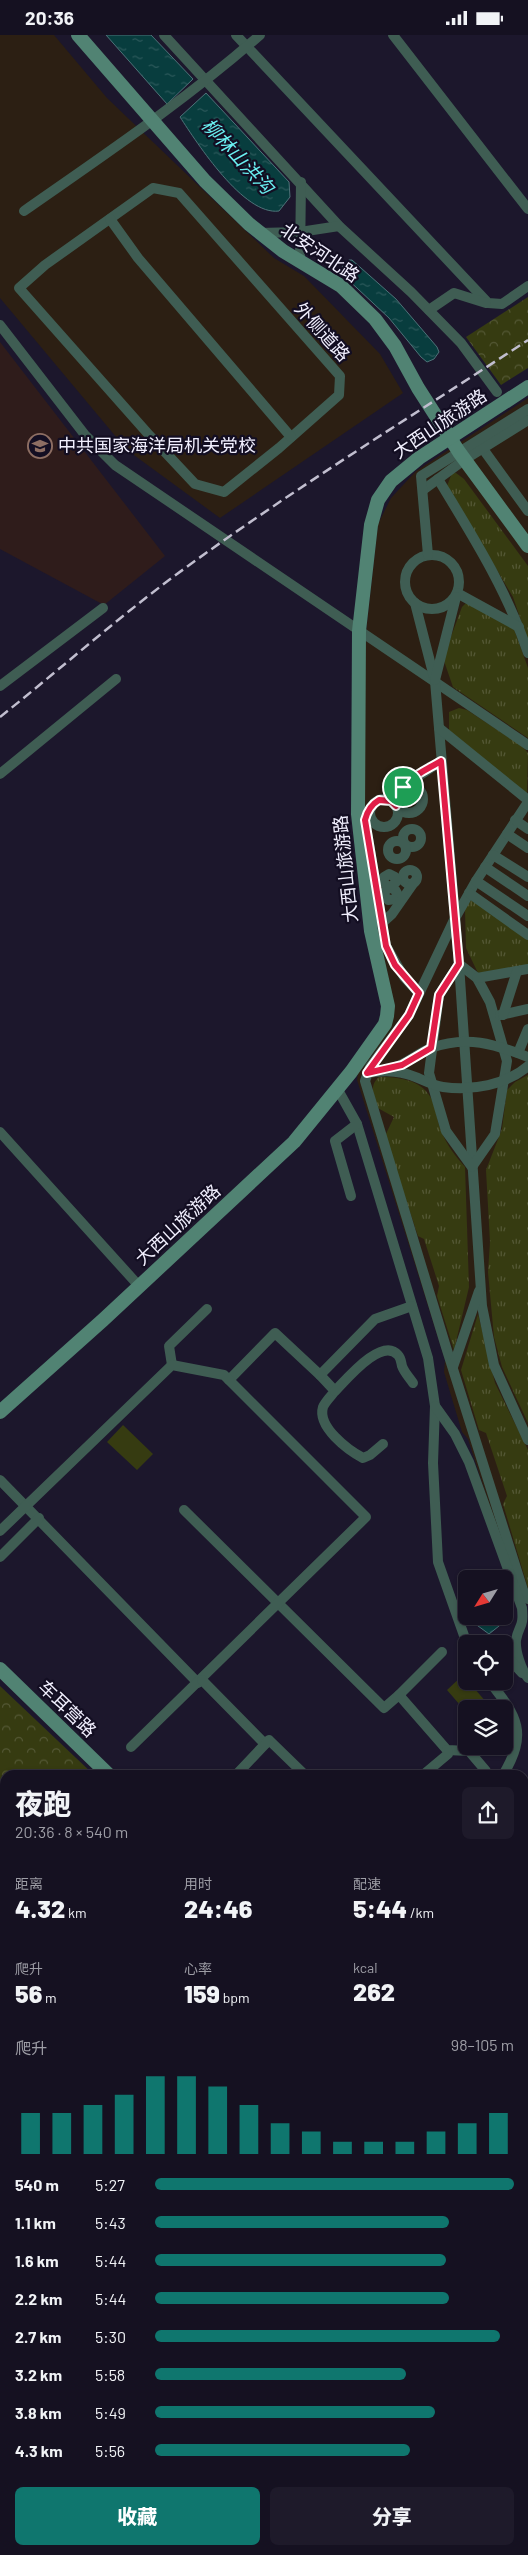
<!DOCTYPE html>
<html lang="zh">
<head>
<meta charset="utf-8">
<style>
	:root { --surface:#151121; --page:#1e1a2a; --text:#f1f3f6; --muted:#9d9da5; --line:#34313f; --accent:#0f766e }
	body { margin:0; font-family:Barlow,"Noto Sans SC",sans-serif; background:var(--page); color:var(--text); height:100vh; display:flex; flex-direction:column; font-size:19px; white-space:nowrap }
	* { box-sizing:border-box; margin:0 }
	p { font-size:16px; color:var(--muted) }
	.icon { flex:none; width:28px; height:28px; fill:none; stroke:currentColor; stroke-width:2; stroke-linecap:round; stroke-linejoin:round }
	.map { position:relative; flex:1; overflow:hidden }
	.sheet { position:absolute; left:0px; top:1735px; width:529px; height:785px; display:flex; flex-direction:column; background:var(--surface); border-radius:15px 15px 0 0; box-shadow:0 1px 4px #0004,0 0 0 1px var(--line) }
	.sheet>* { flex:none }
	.needle { width:32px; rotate:233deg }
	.fabs { position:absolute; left:458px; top:1535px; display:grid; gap:10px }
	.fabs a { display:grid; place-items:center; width:55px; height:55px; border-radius:8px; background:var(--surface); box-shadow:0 1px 4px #0004,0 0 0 1px var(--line); font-size:25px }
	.pin { position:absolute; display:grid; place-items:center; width:42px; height:42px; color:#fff; margin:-21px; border:2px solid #fff; border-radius:50%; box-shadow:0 1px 5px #0007 }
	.round { display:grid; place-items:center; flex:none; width:52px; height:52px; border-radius:8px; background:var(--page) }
	.head { display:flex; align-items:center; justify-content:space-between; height:85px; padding:0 15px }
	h1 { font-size:28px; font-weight:800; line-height:38px }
	.stats { display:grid; grid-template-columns:repeat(3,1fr); gap:8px; height:85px; padding:5px 15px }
	.stats div { display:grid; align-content:center }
	.stats b { font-size:25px; font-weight:800 }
	.stats small { font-size:14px; font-weight:400 }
	.stats p { font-size:14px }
	.chart { height:140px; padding:10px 15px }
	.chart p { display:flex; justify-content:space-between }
	.chart svg { width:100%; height:90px; margin-top:5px; stroke:var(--accent); stroke-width:6 }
	.cta { display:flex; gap:10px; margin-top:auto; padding:10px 15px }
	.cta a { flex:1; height:58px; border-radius:8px; background:var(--accent); color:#fff; font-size:20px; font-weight:800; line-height:58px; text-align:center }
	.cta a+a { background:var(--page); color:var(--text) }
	ul { padding:0 15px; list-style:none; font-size:16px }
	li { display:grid; grid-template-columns:80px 60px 1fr; align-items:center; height:38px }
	li i { height:12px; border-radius:6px; background:var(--accent) }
	.status { display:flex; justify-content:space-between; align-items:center; height:35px; padding:0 25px; background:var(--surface); direction:ltr }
	.status svg { height:14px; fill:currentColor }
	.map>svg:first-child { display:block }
	.commercial { fill:#2c1f13 }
	.education { fill:#2f1c1b }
	.grass { fill:url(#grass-tufts) }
	.forest { fill:url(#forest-crowns) }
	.green { fill:#363b11 }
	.water { fill:url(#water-ripples); stroke:#4e7278 }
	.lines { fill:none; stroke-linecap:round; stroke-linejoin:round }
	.stream { stroke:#4e7278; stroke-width:2.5 }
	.street { stroke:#3f5d53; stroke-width:10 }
	.secondary { stroke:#518373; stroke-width:14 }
	.rail { stroke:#c1becf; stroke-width:2.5; stroke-dasharray:10 5; stroke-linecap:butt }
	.route-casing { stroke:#fff; stroke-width:10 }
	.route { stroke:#e11d48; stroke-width:6 }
	.labels { text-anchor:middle; stroke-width:4.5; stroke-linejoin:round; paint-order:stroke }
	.street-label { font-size:18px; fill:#f1effe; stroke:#130e22 }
	.poi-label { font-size:18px; fill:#f1effe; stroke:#130e22; text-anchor:start }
	.water-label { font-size:19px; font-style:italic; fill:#69f0f1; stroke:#130e22 }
</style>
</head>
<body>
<div class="status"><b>20:36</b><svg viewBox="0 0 49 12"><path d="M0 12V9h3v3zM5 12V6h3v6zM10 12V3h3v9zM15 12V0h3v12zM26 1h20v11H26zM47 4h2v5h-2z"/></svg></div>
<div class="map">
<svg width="528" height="2520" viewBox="0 0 528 2520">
	<defs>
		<pattern id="grass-tufts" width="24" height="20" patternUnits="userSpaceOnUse" patternTransform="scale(1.25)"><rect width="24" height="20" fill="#363b11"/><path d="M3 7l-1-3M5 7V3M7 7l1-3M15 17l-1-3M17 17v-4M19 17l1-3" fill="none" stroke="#545835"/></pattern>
		<pattern id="forest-crowns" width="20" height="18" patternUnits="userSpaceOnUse" patternTransform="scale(1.25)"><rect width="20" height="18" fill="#363b11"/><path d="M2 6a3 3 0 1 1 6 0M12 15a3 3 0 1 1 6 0" fill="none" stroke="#545835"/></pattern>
		<pattern id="water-ripples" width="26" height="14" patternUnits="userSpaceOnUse" patternTransform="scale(1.25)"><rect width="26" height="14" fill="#083d3e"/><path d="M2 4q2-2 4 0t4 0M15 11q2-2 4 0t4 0" fill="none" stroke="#2c595b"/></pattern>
	</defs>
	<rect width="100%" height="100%" fill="#1c172c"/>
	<g class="commercial">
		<polygon points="0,0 54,0 107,63 274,223 304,241 380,319 403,358 220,483 127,415 0,263"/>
		<polygon points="528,363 528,1570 523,1565 502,1510 468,1404 462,1397 444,1337 445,1325 357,1045 358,1038 393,975 387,935 383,932 362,785 364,616 378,489 391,463 416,436"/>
	</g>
	<polygon class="education" points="0,307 165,521 104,570 0,514"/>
	<g class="grass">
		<polygon points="452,438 456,438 464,444 528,531 528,606 513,562 447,451"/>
		<polygon points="466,568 514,594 528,633 528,703 453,652 443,623 462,572"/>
		<polygon points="459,673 467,675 522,711 528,718 527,759 449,695 449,677"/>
		<polygon points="471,865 528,904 528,930 478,938 466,913 465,874"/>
		<polygon points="528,1040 528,1388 502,1332 494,1302 488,1237 490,1207 486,1135 502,1094 507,1055 515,1047"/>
		<path d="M 379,1042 C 397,1042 421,1044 431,1063 C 436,1073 437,1086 441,1096 C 447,1110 455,1121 465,1132 L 469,1252 L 454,1315 L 437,1261 L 439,1251 L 424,1204 L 418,1201 L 385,1101 L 394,1082 L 376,1072 C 374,1061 369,1050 379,1042 Z"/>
		<polygon points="478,1279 495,1348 528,1415 528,1553 503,1469 507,1461 486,1398 479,1395 461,1335"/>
	</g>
	<g class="forest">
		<polygon points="528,262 528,333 501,350 466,302"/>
		<polygon points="0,1651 94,1740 5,1740 5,2221 0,2216"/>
	</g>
	<g class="green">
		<polygon points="123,1390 153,1419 137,1435 107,1407"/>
		<polygon points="463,1640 492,1674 466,1674 466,1677 447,1655"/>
	</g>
	<g class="water">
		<polygon points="106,0 151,0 193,44 167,69"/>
		<path d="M 206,58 L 289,147 L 290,162 L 279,176 C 244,181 197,108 180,82 Z"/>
		<polygon points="349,225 352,225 396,264 437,312 439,317 434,324 427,327 421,322 389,283 342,239 343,229"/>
		<polygon points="472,1537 478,1537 490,1544 466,1544 466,1559 463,1547 466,1539"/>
		<polygon points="473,1581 503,1581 504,1587 489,1599 474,1588"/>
	</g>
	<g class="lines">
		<polyline class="stream" points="0,2415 5,2417"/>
		<g class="street">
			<polyline points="164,0 339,191 411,257 461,308 497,357"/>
			<polyline points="236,0 488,268 502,269 528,251"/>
			<polyline points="393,0 528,174"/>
			<polygon points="153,153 179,158 340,341 339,360 279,413 224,457 195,449 150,401 19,253 45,230"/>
			<path d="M 24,176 C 104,120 186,65 260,0"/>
			<polyline points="110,184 138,223 291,402"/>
			<polyline points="259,198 300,197 339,191"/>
			<polyline points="300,226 301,147"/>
			<polyline points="429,275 454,258 486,268"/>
			<polyline points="0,290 85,400 115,430 528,710"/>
			<polyline points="483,414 528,476"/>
			<path d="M 438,444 C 472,500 507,555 528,618"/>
			<polyline points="423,455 464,425 528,385"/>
			<circle cx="432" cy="547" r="27"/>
			<polyline points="428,520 421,441 528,374"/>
			<polyline points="457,558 519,592"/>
			<polyline points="415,568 435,646 459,929 482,1271 494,1330 528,1405"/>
			<polyline points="435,645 456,562"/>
			<polyline points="0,651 103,573"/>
			<polyline points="439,693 528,765"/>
			<polyline points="0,739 116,644"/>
			<circle cx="409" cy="764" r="14"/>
			<polyline points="405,750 441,726"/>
			<circle cx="384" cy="778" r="14"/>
			<polyline points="528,767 476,846 454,885 409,980 370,1032 365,1046 446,1312 523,1555 528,1564"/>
			<polyline points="371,773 365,785 386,911 404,942 419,958"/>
			<polyline points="515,785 528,794"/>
			<circle cx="412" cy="803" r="9"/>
			<polyline points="507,799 528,813"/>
			<circle cx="397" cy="815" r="9"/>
			<polyline points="493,820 528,842"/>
			<polyline points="485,832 528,861"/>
			<circle cx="410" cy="842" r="7"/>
			<polyline points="476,846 528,881"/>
			<path d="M 391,852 L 397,846 L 395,842 L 389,839 L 384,842 L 383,846 L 387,851 C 392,853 395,853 397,858 L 396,864 L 388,865 L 384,860 L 386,855 L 391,852"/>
			<polyline points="469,858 528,900"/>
			<polyline points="382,888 392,879 415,846"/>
			<polygon points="459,929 477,943 490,967 507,1026 495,1099 472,1132 446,1096 429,1038 439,960"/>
			<polyline points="477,943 528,934"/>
			<polyline points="500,980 528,974"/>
			<polyline points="503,980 517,936"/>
			<polyline points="518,1018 528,994"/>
			<path d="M 390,1034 C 406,1030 416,1019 431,1013 C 467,1000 494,1009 528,1022"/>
			<path d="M 367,1038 C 379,1036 390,1035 402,1038 C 416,1040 429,1050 443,1052 C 472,1056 506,1050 528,1031"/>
			<polyline points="338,1055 357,1089 428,1323 435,1371 433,1428 438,1527 467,1609"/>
			<polyline points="0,1097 139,1251"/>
			<polyline points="351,1161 335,1106 357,1089"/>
			<polyline points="172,1330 169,1311 207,1274"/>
			<polyline points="453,1332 479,1256"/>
			<path d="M 320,1340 L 335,1356 C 331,1361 325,1367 323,1372 C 317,1392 348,1415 363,1423 L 370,1420 L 383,1409"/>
			<polyline points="229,1345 275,1298 320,1340 375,1284 412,1271"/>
			<path d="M 335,1356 C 346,1345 382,1301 398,1320 C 401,1323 401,1327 402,1331 C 404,1337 409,1342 413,1348"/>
			<path d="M 435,1371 L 455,1399 L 469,1427 L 522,1573 C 524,1593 519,1589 516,1605 C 515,1616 521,1634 528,1643"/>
			<polyline points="0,1445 198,1648"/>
			<polyline points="184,1475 384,1673 399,1660"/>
			<polyline points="0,1496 172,1330 224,1340 366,1482 131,1712"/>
			<polyline points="0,1522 39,1483"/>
			<polyline points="495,1607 497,1609"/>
			<polyline points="442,1617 399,1660 447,1715 469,1716 486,1736"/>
			<polyline points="504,1618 522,1638"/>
			<polyline points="202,1645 265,1709"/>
			<path d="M 489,1646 C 518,1682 528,1698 503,1740"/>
			<polyline points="236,1740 269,1705 305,1740"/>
			<polyline points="375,1740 416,1740"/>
			<polyline points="423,1740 448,1719 447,1715"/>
			<polyline points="524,1812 528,1814"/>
			<polyline points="524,2221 528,2223"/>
		</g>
		<g class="secondary">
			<polyline points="78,0 205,146 249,189 283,216 341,251 375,284 395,311 418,353 459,417 528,511"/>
			<polyline points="0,1377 103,1285 294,1107 351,1037 385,989 387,981 388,971 371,896 358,779 359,596 371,490 378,465 391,446 419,423 528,352"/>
			<polyline points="0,1634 109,1740"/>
			<polyline points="524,2086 528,2089"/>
			<polyline points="0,2375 5,2377"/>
			<polyline points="425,2515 446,2520"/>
		</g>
		<path class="rail" d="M 0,682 C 63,632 123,578 188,531 C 298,451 414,380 528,305"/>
	</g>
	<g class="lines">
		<defs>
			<path id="route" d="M 441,726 L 459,929 L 439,960 L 431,1013 L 402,1030 L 367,1038 L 409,980 L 419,958 L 395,930 L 386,911 L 365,785 C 367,777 372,769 379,765 L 391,766 L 396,771 C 392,749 425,736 441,726 Z"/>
		</defs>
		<use href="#route" class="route-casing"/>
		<use href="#route" class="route"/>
	</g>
	<defs>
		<symbol id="university-ring" viewBox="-11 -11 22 22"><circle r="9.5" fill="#130e22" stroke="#8d6e63" stroke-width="1.5"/><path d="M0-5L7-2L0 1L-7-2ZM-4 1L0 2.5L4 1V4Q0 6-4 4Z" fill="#8d6e63"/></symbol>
	</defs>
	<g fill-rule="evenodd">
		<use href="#university-ring" x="26" y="397" width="28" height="28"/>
	</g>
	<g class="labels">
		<g class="street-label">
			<text transform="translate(320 218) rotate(34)" y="6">北安河北路</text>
			<text transform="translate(322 297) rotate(48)" y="6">外侧道路</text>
			<text transform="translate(440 389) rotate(-34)" y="6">大西山旅游路</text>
			<text transform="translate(346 834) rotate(-96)" y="6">大西山旅游路</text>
			<text transform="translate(178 1190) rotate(-43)" y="6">大西山旅游路</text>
			<text transform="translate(67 1674) rotate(44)" y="6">车耳营路</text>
		</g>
		<g class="poi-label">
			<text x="58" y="417">中共国家海洋局机关党校</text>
		</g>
		<g class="water-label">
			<text transform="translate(238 121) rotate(47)" y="7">柳林山洪沟</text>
		</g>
	</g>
</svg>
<div class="fabs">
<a><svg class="needle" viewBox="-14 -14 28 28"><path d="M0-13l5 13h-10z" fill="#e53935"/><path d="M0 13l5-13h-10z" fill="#9d9da5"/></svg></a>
<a><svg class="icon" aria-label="locate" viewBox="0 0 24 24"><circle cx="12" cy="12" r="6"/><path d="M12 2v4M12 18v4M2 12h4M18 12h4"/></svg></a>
<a><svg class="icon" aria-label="layers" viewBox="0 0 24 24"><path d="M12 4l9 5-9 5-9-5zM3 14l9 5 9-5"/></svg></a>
</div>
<div class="pin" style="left:403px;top:752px;background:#1e9e55"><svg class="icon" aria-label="arrive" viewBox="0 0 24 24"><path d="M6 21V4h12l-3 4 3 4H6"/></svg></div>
<section class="sheet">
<div class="head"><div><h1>夜跑</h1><p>20:36 · 8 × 540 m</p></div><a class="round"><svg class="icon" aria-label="share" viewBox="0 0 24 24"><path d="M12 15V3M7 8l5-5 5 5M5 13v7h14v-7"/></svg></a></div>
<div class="stats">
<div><p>距离</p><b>4.32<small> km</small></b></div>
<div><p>用时</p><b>24:46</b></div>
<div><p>配速</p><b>5:44<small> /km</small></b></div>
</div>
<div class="stats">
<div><p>爬升</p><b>56<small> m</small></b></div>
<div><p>心率</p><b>159<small> bpm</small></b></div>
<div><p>kcal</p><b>262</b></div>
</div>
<div class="chart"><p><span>爬升</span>98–105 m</p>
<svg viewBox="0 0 160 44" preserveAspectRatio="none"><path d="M5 44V24M15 44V24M25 44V20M35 44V15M45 44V6M55 44V6M65 44V11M75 44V20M85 44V29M95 44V33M105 44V38M115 44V38M125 44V38M135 44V33M145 44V29M155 44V24"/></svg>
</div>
<ul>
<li><b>540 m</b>5:27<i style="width:100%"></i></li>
<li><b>1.1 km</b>5:43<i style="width:82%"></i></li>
<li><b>1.6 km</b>5:44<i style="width:81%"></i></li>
<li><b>2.2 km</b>5:44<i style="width:82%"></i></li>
<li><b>2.7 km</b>5:30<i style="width:96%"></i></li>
<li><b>3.2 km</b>5:58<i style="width:70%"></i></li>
<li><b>3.8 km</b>5:49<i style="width:78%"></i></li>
<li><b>4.3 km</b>5:56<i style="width:71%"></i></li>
</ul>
<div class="cta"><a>收藏</a><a>分享</a></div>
</section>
</div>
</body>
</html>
